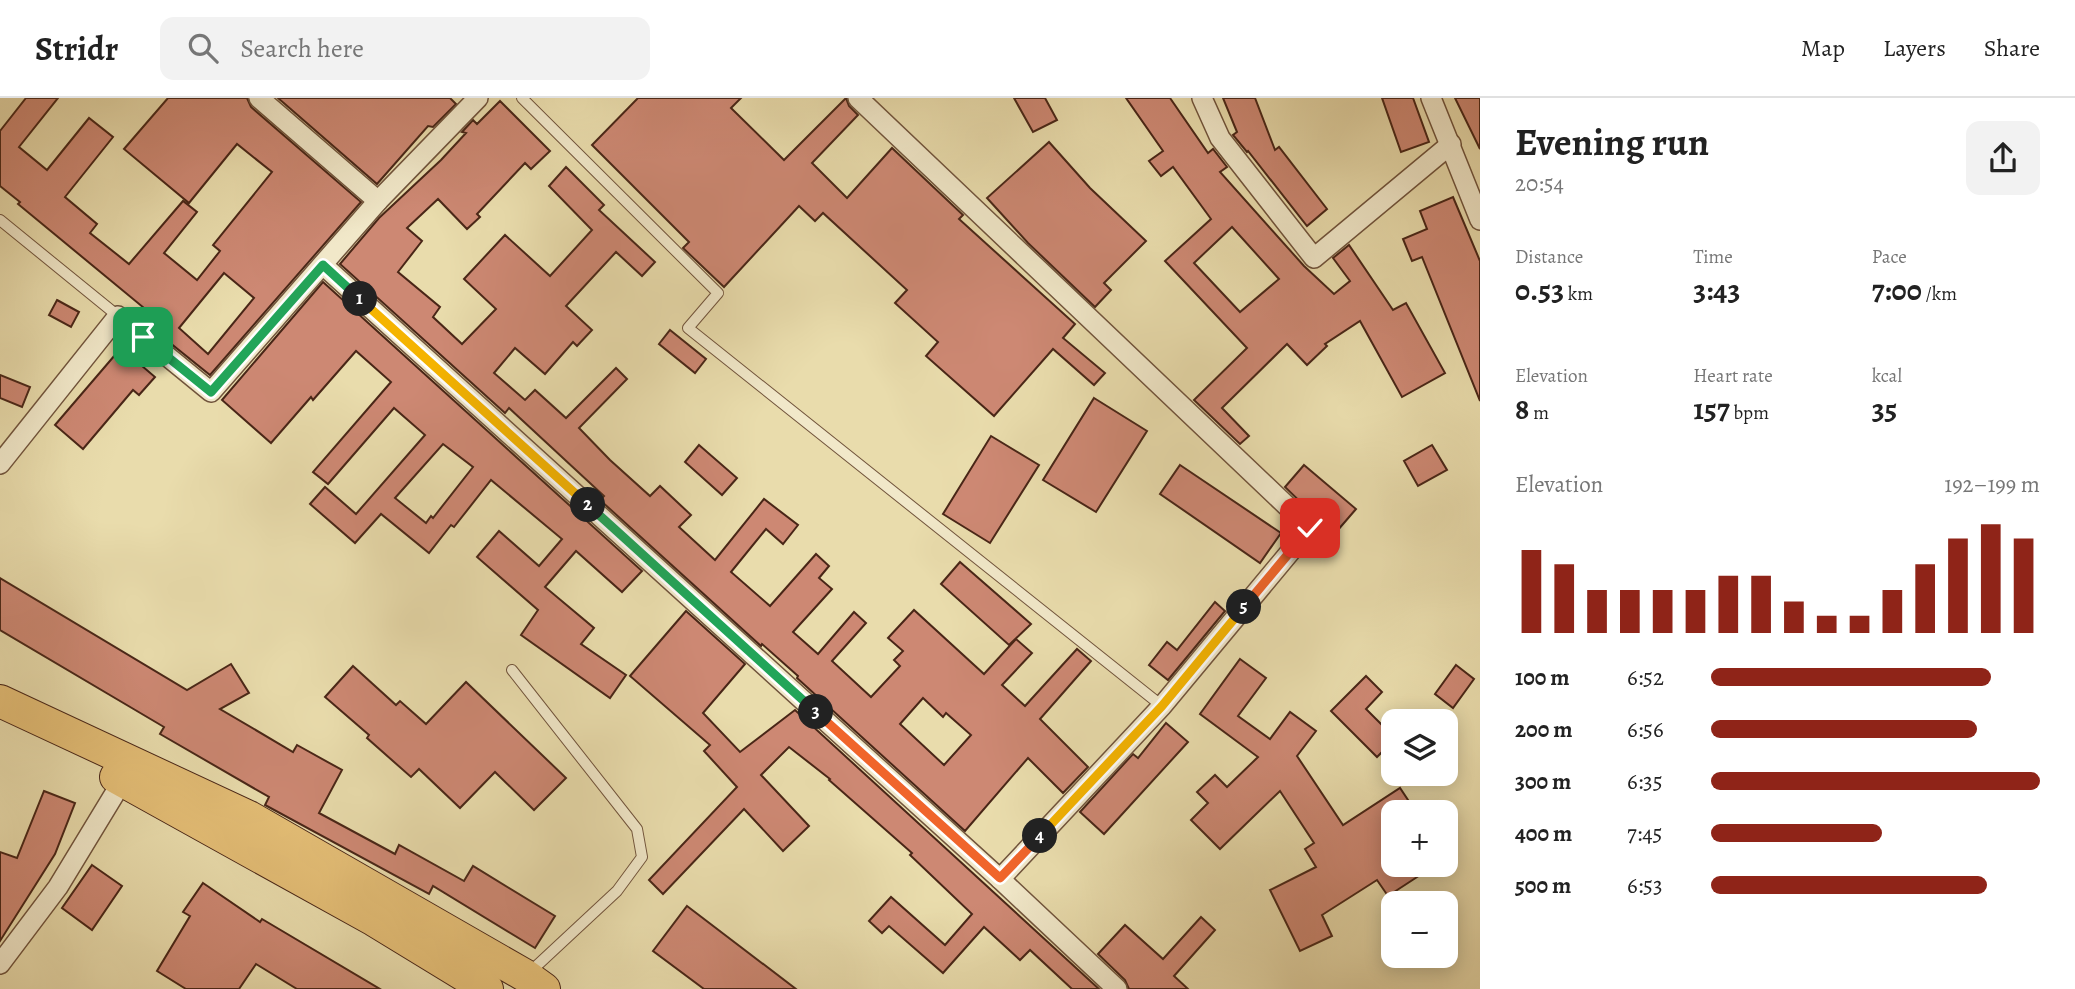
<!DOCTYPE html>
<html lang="en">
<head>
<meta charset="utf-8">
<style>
	:root { --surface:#fff; --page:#f2f2f2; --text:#222; --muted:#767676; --line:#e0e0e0; --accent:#8f2418 }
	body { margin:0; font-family:Alegreya,serif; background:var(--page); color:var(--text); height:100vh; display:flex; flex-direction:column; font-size:26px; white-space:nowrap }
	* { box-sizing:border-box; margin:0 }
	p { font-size:23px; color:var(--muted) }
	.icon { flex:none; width:38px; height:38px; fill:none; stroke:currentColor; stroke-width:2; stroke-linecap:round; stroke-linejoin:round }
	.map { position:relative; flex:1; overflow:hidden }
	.sheet { display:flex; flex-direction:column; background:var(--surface); width:595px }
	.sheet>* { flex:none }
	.tools { position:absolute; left:1381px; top:611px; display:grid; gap:14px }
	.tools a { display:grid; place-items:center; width:77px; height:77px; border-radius:14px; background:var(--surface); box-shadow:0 4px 18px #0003; font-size:35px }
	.pin { position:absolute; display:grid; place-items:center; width:60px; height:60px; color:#fff; margin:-30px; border-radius:14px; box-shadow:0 4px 10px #0006 }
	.km { position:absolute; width:35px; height:35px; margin:-18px; border-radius:50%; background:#222; color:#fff; font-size:19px; line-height:35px; text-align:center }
	.round { display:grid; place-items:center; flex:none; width:74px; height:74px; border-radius:14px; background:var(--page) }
	.headline { display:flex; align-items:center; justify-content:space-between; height:119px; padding:0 35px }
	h1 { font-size:38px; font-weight:700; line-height:52px }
	.stats { display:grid; grid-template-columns:repeat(3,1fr); gap:10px; height:119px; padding:7px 35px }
	.stats div { display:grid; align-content:center }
	.stats b { font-size:30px; font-weight:700 }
	.stats small { font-size:19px; font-weight:400 }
	.stats p { font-size:19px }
	.chart { height:196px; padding:14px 35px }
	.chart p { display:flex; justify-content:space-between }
	.chart svg { width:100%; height:126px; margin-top:7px; stroke:var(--accent); stroke-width:6 }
	ul { padding:0 35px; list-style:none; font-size:23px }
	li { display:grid; grid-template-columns:112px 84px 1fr; align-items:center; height:52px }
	li i { height:18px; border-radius:9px; background:var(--accent) }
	header { display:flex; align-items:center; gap:42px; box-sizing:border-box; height:98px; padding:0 35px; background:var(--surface); border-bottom:2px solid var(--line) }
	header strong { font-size:33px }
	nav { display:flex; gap:38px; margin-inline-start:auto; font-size:24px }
	.search { width:490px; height:63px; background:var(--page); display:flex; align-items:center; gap:18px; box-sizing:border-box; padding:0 24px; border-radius:14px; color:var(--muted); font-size:26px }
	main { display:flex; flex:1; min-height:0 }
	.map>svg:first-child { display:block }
	.building { fill:#cd8873; stroke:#492617; stroke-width:2; fill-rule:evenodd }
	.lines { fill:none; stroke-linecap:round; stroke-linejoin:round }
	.lane-casing { stroke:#71543c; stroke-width:12 }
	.street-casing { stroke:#71543c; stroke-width:22 }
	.primary-casing { stroke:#492617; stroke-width:34 }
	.lane { stroke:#f1e8c9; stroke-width:10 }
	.street { stroke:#f1e8c9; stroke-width:19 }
	.primary { stroke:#e4be76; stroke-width:32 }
	.split-1-casing { stroke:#fff; stroke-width:14 }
	.split-2-casing { stroke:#fff; stroke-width:14 }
	.split-3-casing { stroke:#fff; stroke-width:14 }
	.split-4-casing { stroke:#fff; stroke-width:14 }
	.split-5-casing { stroke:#fff; stroke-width:14 }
	.split-6-casing { stroke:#fff; stroke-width:14 }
	.split-1 { stroke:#22a559; stroke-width:9 }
	.split-2 { stroke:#f5b400; stroke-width:9 }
	.split-3 { stroke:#22a559; stroke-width:9 }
	.split-4 { stroke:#f0652b; stroke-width:9 }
	.split-5 { stroke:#f5b400; stroke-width:9 }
	.split-6 { stroke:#f0652b; stroke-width:9 }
</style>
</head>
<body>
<header>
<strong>Stridr</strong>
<div class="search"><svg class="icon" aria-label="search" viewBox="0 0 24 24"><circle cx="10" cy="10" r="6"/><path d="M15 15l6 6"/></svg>Search here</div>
<nav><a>Map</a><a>Layers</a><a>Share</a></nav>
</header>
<main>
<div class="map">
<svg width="1480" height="891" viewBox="0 0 1480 891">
	<rect width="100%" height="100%" fill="#e9dcac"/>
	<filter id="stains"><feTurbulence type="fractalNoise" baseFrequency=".00286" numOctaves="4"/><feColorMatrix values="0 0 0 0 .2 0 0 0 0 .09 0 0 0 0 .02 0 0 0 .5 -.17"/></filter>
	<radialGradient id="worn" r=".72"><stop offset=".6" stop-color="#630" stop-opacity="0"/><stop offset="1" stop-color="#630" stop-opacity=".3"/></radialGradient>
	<g class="building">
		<path d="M 26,0 L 58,0 L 19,49 L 47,72 L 89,20 L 113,39 L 65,99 L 97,126 L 90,135 L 129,166 L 183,103 L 197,114 L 164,155 L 197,182 L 220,153 L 213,147 L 272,74 L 237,46 L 189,105 L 124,51 L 168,0 L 247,0 L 251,9 L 361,104 L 210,277 L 154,232 L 161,224 L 18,106 L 20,104 L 0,88 L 0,33 ZM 224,175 L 254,200 L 208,256 L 179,230 Z"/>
		<polygon points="278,0 450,0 456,6 433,29 428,28 377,86"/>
		<polygon points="638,0 741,0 731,10 784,62 846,0 849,8 858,17 812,65 847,100 892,50 963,117 959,121 1075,226 1063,240 1105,275 1094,287 1053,251 994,318 926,258 938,244 895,205 907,192 823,115 815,123 799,108 724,189 683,150 689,144 592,47"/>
		<polygon points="1014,0 1045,0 1057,22 1033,34"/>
		<path d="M 1126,0 L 1170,0 L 1208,55 L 1213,51 L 1227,69 L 1220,74 L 1304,168 L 1334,196 L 1350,183 L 1333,160 L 1349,147 L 1393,212 L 1406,205 L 1445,275 L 1402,299 L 1360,223 L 1325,246 L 1327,248 L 1307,267 L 1287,246 L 1222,310 L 1249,338 L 1240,346 L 1194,302 L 1247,250 L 1165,163 L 1211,121 L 1173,69 L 1161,78 L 1149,63 L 1163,53 ZM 1232,129 L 1279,181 L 1240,214 L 1194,165 Z"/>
		<polygon points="1223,0 1255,0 1275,52 1279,49 1327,111 1307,128 1248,53 1247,54 1233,37 1237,34"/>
		<polygon points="1382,0 1413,0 1429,44 1401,54"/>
		<polygon points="1455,0 1480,0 1480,51"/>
		<path d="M 500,3 L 550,53 L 531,71 L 525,65 L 477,116 L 480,119 L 467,131 L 438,101 L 407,130 L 422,143 L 398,174 L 440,209 L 433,219 L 462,246 L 496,211 L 464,181 L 505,137 L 550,178 L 592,132 L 549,88 L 566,69 L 604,107 L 599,112 L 655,164 L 642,178 L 616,154 L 566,208 L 592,232 L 577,248 L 573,244 L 545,276 L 515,250 L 494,275 L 525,302 L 535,292 L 566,320 L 616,270 L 627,281 L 579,330 L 610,362 L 650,398 L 660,388 L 691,417 L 679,429 L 715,462 L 764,401 L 798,427 L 783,446 L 766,431 L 731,474 L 770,508 L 816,456 L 829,468 L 819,480 L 832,491 L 793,534 L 818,556 L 854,514 L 866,525 L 832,563 L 871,599 L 900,568 L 894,562 L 903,553 L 888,540 L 914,512 L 984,576 L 1016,541 L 1032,555 L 1002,587 L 1025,608 L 1077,551 L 1091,563 L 1040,621 L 1088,669 L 1063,695 L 1028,660 L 965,733 L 797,580 L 798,578 L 762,546 L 761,548 L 600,402 L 604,398 L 509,310 L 505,315 L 340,166 L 379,120 L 441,62 L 466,35 L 462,34 L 473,22 L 477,26 ZM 923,600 L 943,619 L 946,615 L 971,637 L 944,667 L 900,626 Z"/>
		<polygon points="1049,44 1090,90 1146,143 1104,185 1111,192 1095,209 1028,145 987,100"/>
		<polygon points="1453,99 1480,163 1480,303 1422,159 1412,163 1403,141 1427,131 1420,113"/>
		<path d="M 323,184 L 642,473 L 622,494 L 576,453 L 545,489 L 594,530 L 581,546 L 626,577 L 610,600 L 521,537 L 538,512 L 477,459 L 499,433 L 539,468 L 562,441 L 491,382 L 454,429 L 451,427 L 429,455 L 381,416 L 355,445 L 310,406 L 325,389 L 356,416 L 425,337 L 394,310 L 328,386 L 313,374 L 391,284 L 356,253 L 313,302 L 311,299 L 271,345 L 222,302 ZM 443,346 L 473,369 L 433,420 L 431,418 L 426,425 L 395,400 Z"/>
		<polygon points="57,202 79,214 71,229 49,217"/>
		<polygon points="670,232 706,261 695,275 659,246"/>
		<polygon points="121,250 155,279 139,297 133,292 83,351 55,327"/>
		<polygon points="0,277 30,289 22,309 0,300"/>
		<polygon points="1094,300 1147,333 1096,414 1043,382"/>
		<polygon points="991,338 1039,367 990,445 943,416"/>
		<polygon points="699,347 737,380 722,397 685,364"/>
		<polygon points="1432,347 1447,372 1418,388 1404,363"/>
		<polygon points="1180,367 1281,435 1260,465 1160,396"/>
		<polygon points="1304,367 1356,411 1331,440 1322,432 1318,421 1285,389"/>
		<polygon points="960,464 1031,526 1009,547 941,486"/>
		<polygon points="0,480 187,592 231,566 249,595 220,611 293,654 297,647 342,672 319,715 395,756 399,747 464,783 473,768 555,818 535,850 433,788 429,796 265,707 269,699 160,636 164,629 0,532"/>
		<polygon points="1215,504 1225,513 1168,582 1149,567 1167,544 1177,552"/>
		<polygon points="686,513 745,566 703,615 740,654 795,612 1099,891 1072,891 1030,852 1020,862 984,829 943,875 889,828 882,835 869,823 891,799 945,847 972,816 910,757 912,755 829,682 830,681 789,649 761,677 809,728 783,753 744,711 663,796 649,782 737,689 704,653 710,647 630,578"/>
		<polygon points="1240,561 1266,580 1238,618 1270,641 1290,614 1316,633 1297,658 1343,727 1400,690 1416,714 1393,714 1393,766 1437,766 1388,798 1377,782 1322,817 1332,838 1300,853 1270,792 1316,769 1305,751 1314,745 1280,693 1220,751 1191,722 1208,705 1197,694 1215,677 1227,689 1258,659 1200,616"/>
		<polygon points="1456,567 1474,581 1453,610 1435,596"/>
		<polygon points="353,568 396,607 400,603 426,626 466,584 566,680 534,712 495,674 460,710 419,671 411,679 367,640 369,637 325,599"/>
		<polygon points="1366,578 1382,594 1366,611 1393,638 1393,643 1377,659 1331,613"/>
		<polygon points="1166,625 1188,644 1104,736 1080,714 1133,656 1138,660"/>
		<polygon points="44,693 75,705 55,756 0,843 0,754 17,760"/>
		<polygon points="92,767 122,788 92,832 62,810"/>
		<polygon points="203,785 260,824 262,821 380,891 297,891 256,866 239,891 186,891 157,873 190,818 183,814"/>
		<polygon points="687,808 796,891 704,891 653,853"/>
		<polygon points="1201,819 1215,832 1174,878 1188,891 1129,891 1125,882 1098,856 1125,827 1163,861"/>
	</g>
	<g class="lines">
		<defs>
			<g id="lane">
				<polyline points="522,0 718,195 688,230 1162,608"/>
				<polyline points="0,122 118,218"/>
				<polyline points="512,572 637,731 642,759 617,793 530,874"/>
			</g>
			<g id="street">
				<polyline points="259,0 378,103"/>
				<polyline points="858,0 1310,430 1162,608 1000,781"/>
				<polyline points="1202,0 1220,40 1314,160 1451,46"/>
				<polyline points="1431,0 1480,122"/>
				<polyline points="323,167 1000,781 1117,891"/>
				<polyline points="0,366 118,218 211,294 378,103 478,0"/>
				<polyline points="0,866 58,789 123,682"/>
			</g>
			<g id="primary">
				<polyline points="0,603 249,719 526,878 544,891"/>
				<polyline points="116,679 374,822 487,891"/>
			</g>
		</defs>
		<use href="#lane" class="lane-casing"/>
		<use href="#street" class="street-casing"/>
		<use href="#primary" class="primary-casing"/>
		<use href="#lane" class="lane"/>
		<use href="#street" class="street"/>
		<use href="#primary" class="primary"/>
	</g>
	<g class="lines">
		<defs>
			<polyline id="split-1" points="143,239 211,294 323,167 360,201"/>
			<polyline id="split-2" points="360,201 588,407"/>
			<polyline id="split-3" points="588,407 816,614"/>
			<polyline id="split-4" points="816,614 1000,780 1040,738"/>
			<polyline id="split-5" points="1040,738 1162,608 1244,509"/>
			<polyline id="split-6" points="1244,509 1310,430"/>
		</defs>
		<use href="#split-1" class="split-1-casing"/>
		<use href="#split-2" class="split-2-casing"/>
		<use href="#split-3" class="split-3-casing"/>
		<use href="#split-4" class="split-4-casing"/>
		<use href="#split-5" class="split-5-casing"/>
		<use href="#split-6" class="split-6-casing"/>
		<use href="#split-1" class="split-1"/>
		<use href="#split-2" class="split-2"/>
		<use href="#split-3" class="split-3"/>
		<use href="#split-4" class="split-4"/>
		<use href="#split-5" class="split-5"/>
		<use href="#split-6" class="split-6"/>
	</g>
	<rect width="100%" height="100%" filter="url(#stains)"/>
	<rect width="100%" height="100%" fill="url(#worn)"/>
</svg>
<div class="tools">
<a><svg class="icon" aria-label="layers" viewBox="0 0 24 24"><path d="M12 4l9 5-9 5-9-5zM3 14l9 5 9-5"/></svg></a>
<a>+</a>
<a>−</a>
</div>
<div class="pin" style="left:143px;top:239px;background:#1e9e55"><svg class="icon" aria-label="arrive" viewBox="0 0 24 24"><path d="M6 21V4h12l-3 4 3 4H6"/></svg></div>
<div class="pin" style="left:1310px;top:430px;background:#d93025"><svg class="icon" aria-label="check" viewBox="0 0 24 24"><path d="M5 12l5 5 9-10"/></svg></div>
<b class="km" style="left:360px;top:201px">1</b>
<b class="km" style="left:588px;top:407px">2</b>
<b class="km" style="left:816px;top:614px">3</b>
<b class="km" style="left:1040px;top:738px">4</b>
<b class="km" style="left:1244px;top:509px">5</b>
</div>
<section class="sheet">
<div class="headline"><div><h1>Evening run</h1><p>20:54</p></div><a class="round"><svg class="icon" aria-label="share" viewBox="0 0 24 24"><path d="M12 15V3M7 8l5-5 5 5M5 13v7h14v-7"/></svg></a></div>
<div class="stats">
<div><p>Distance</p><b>0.53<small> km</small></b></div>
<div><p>Time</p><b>3:43</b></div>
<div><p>Pace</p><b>7:00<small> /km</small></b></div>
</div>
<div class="stats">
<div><p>Elevation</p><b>8<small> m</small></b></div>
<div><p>Heart rate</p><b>157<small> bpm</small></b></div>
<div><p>kcal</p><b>35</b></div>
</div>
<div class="chart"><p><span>Elevation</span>192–199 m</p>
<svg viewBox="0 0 160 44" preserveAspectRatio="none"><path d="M5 44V15M15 44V20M25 44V29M35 44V29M45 44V29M55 44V29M65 44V24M75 44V24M85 44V33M95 44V38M105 44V38M115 44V29M125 44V20M135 44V11M145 44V6M155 44V11"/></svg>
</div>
<ul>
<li><b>100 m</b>6:52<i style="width:85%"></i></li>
<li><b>200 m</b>6:56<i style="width:81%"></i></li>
<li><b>300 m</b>6:35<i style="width:100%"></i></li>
<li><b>400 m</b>7:45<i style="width:52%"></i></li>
<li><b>500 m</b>6:53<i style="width:84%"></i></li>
</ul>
</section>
</main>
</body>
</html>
